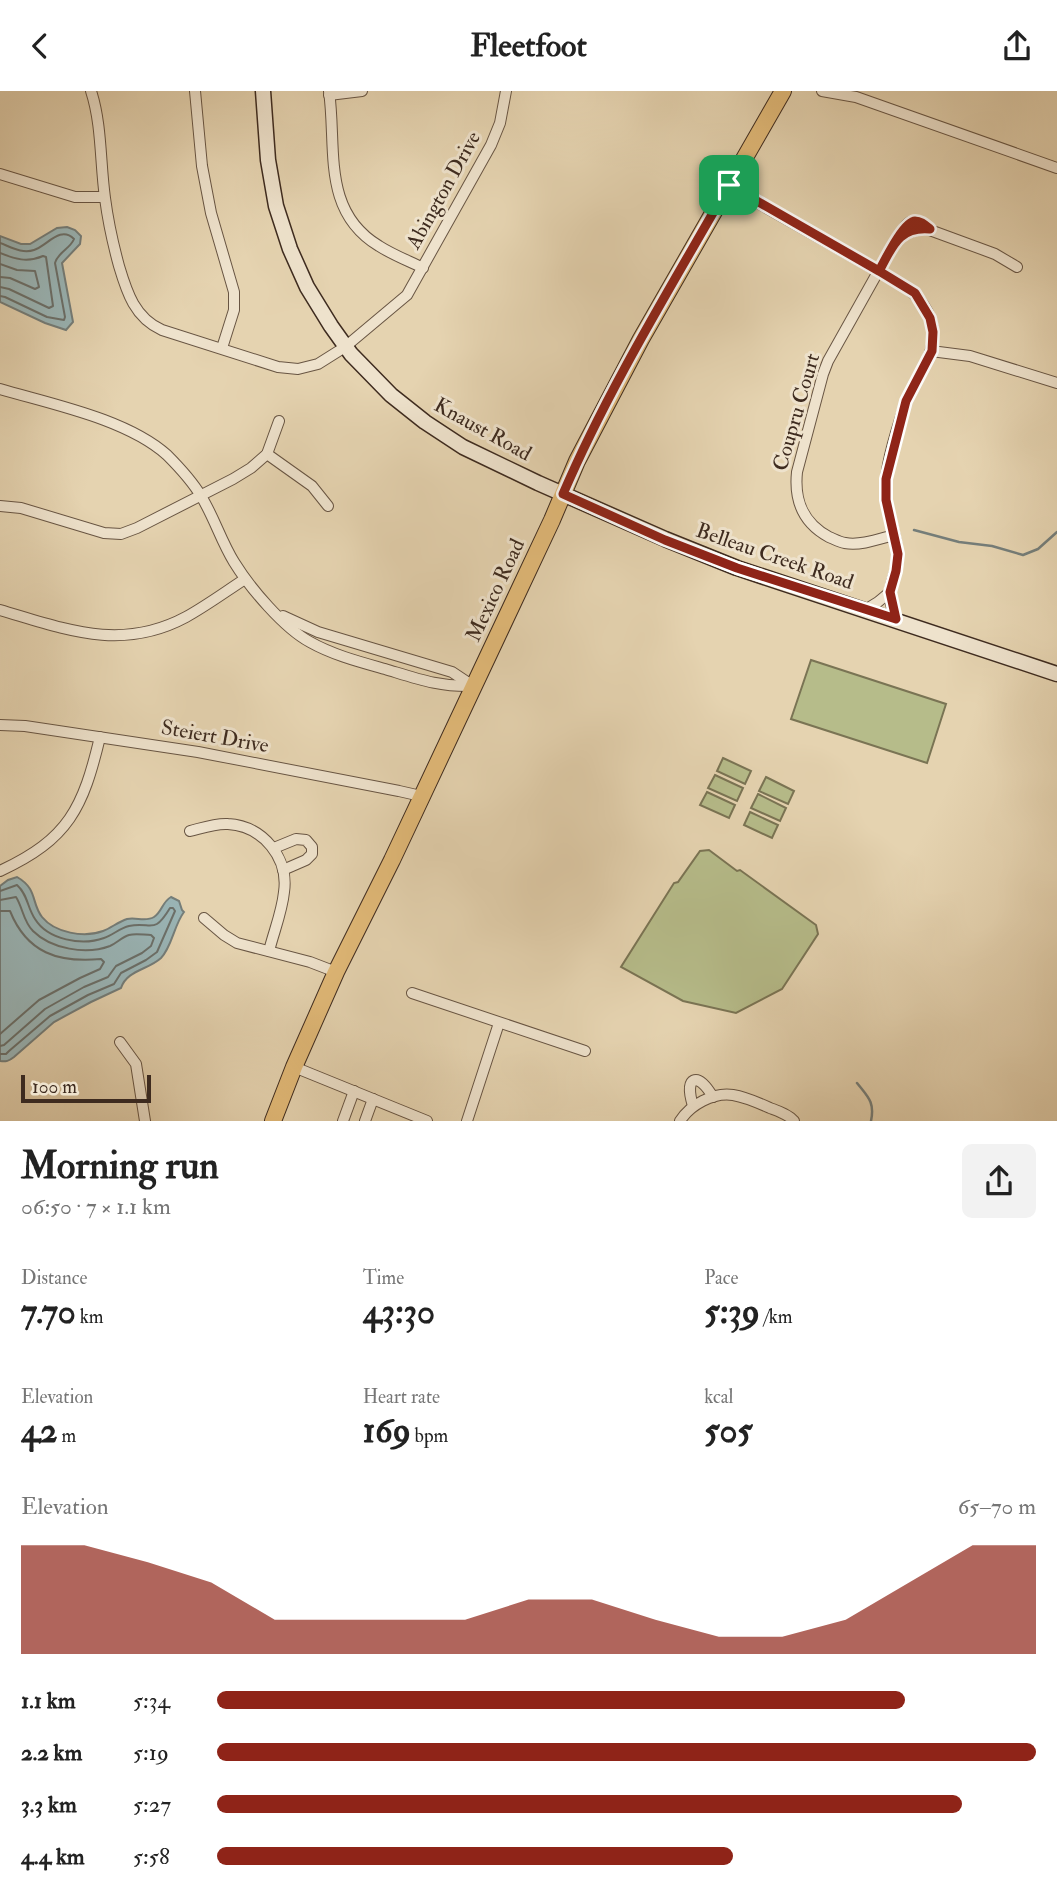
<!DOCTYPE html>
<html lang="en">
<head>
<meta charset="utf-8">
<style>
	:root { --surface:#fff; --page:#f2f2f2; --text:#222; --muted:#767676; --accent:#8f2418 }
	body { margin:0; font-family:"IM FELL Double Pica",serif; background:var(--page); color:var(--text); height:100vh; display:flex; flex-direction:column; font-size:26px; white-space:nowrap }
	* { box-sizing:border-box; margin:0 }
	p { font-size:23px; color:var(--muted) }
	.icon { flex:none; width:38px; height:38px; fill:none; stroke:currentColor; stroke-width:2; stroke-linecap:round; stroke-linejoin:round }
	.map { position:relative; height:1030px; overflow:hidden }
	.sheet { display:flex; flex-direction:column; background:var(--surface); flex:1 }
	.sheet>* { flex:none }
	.scale { position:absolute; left:21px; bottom:18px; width:130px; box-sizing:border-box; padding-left:7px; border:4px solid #3e2b1f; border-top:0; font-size:19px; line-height:24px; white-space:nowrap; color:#3e2b1f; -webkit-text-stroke:5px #eee2cc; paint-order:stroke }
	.pin { position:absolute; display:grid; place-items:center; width:60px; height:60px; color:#fff; margin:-30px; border-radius:14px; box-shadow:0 4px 10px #0006 }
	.round { display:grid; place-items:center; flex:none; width:74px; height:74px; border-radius:10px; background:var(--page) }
	.head { display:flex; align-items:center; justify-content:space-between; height:119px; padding:0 21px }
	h1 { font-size:38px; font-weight:700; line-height:52px }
	.metrics { display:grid; grid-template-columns:repeat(3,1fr); gap:10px; height:119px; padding:7px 21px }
	.metrics div { display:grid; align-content:center }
	.metrics b { font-size:35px; font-weight:700 }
	.metrics small { font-size:19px; font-weight:400 }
	.metrics p { font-size:19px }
	.chart { height:196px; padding:14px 21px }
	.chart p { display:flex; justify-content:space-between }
	.chart svg { width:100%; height:126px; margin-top:7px; fill:var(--accent); opacity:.7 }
	ul { padding:0 21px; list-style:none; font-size:23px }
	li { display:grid; grid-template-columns:112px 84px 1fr; align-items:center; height:52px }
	li i { height:18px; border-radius:9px; background:var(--accent) }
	header { display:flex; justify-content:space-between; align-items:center; height:91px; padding:0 21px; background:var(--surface); font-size:32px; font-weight:700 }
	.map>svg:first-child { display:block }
	.green { fill:#b6bc8a; stroke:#7a7454; stroke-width:2 }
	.water { fill:#9ab5b6; stroke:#757e7a; stroke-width:2 }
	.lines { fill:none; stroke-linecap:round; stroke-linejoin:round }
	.shore { stroke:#6c706a; stroke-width:2 }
	.stream { stroke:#757e7a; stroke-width:2.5 }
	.minor-casing { stroke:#685543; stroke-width:12 }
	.secondary-casing { stroke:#3e2b1f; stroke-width:17 }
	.primary-casing { stroke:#3e2b1f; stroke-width:18 }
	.minor { stroke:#eee2cc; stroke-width:10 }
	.secondary { stroke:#eee2cc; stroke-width:14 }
	.primary { stroke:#e2ba78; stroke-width:16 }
	.route-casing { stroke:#fff; stroke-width:14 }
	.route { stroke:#8f2418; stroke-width:9 }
	.labels { text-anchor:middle; stroke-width:6; stroke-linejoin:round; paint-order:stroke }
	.street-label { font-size:21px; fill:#3e2b1f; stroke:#eee2cc }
</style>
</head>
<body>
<header><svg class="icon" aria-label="back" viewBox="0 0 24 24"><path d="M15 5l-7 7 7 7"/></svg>Fleetfoot<svg class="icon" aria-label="share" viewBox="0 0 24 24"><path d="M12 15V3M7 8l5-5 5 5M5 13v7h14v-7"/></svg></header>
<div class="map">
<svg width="1057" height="1030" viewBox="0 0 1057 1030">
	<rect width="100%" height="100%" fill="#e5d3b0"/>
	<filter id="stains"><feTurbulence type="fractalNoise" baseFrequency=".00286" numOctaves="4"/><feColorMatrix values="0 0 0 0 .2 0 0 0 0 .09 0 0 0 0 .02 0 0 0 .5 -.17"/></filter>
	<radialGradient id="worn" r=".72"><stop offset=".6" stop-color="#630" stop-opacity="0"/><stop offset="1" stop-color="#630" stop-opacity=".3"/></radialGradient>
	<g class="green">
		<polygon points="811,569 946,613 927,672 791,628"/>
		<polygon points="723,667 751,680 745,693 717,680"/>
		<polygon points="715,684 743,697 737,710 708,697"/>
		<polygon points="766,686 794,700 788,713 759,700"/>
		<polygon points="707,701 735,714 729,727 700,714"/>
		<polygon points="758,703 786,717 780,730 751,717"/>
		<polygon points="750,721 778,734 772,747 744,734"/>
		<polygon points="709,759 737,780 740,779 816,834 818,843 782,898 736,922 683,910 621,876 674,792 678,791 700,760"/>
	</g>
	<g class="water">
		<polygon points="67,136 75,139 81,145 80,153 62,172 73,231 66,239 45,232 0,211 0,145 21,153 30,153 57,137"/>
		<path d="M 17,786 C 38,798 31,812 42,826 C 55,842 84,847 103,840 C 111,837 118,831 127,828 C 136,826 146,831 154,826 C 162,821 162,811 171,806 L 179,810 L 182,819 L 184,821 C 174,834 172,856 161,867 C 148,879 127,879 121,897 L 91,911 L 54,931 L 14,966 C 9,970 6,971 0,970 L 0,795 L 8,789 Z"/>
	</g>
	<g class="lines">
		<g class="shore">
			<path d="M 0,152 C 11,156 22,163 34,159 C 47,155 60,134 74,148 C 70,158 58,161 55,172 L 65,226 L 64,229 L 47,226 L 5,206 L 0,205"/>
			<path d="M 0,162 C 15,168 27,172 43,165 L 46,166 L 53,215 L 49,217 L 9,198 L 0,196"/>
			<polyline points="0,173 17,179 35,180 39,196 35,198 10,187 0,186"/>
			<path d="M 0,800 L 17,794 C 28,804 27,816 35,828 C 48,849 82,855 104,847 C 113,844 120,837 129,835 C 152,830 153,845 170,817 L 173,817 L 175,820 L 157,861 L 146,869 L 121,882 L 114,893 L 88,904 L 50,925 L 9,960 L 6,963 L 0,963"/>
			<path d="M 0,809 L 16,806 C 23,817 23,830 33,840 C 51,858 86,864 110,855 C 117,852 122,846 129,844 C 136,842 144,844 151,844 L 154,847 L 151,855 L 142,862 L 116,875 L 108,886 L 84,896 L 45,918 L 4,954 L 0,955"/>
			<path d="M 0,820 L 10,820 C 27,862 58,872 101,868 L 104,871 L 100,878 L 80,887 L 39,909 L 0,943"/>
		</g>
		<g class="stream">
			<polyline points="914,439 959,451 992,455 1023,464 1038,458 1057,441"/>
			<path d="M 857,992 C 868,1006 875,1011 871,1030"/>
		</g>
		<defs>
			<g id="minor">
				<path d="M 91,0 C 102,34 100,71 105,107 C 108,130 113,153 119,175 C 127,202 135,227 162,239 L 278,276 L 298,278 L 318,273 L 345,256 L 407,204 L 491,54 L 500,32 L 506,0"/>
				<polyline points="195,0 202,75 211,122 234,201 234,219 222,257"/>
				<path d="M 329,0 C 337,57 321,120 379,155 C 393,164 409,170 423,177"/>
				<polyline points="822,0 856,6 1057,77"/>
				<polyline points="329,4 362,0"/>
				<polyline points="0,83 75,106 104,106"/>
				<path d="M 728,95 L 901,193 C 918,204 931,219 933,240 C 935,268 913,289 905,314 C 897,337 882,385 886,408 C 889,428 897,446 898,466 C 898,479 890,490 890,502 C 889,511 893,520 896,528"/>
				<path d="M 901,144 C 907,127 917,126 929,138"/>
				<polyline points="931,260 970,265 1057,292"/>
				<path d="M 0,298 C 51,313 127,328 167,364 C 179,376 192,390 201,405 C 214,426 221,450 234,471 C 250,497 284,537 310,551 C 333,564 360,571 385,578 C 418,588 439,596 473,595"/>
				<polyline points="267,363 312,395 328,415"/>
				<polyline points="0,415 21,417 104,442 121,443 137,437 233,388 251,377 267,363 279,330"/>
				<path d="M 894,444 C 879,448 860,455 845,452 C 839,451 834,448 829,446 C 803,432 794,410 797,381 L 823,283 L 828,270 L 893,154 L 901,144 L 919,138 L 927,138 L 995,163 L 1017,176"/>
				<path d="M 0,519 C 65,538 121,561 186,526 C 206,515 225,501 245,488"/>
				<polyline points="865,519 878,511 890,501"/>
				<polyline points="283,525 318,541 452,581 473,595"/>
				<polyline points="0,634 25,635 198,661 399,700 421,705"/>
				<path d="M 190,740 C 202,737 216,732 228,733 C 263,735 289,767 284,801 C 282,821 274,840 269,860"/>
				<polyline points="274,757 296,748 306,749 312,756 312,763 306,769 283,779"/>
				<path d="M 0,780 C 69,748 83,717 100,646"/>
				<polyline points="204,827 224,844 237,852 310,871 336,881"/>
				<polyline points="412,902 585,960"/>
				<polyline points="120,951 136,973 145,1030"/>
				<polyline points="294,976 427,1030"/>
				<path d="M 693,1015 C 684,986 697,979 713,1006"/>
				<polyline points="343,1030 354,1000"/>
				<polyline points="365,1030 373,1008"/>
				<polyline points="467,1030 499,932"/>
				<path d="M 680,1030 C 690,1014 713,1001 733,1004 C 745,1006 759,1012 770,1017 C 778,1020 788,1023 794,1030"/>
			</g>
			<polyline id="secondary" points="263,0 268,69 276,115 290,158 307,196 331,235 351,263 391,304 425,331 463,356 538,392 665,448 737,477 1057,583"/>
			<polyline id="primary" points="273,1030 294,976 336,881 392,769 552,429 577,370 641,248 783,0"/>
		</defs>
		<use href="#minor" class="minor-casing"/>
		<use href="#secondary" class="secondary-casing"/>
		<use href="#primary" class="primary-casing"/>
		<use href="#minor" class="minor"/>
		<use href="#secondary" class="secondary"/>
		<use href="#primary" class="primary"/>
	</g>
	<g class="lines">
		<defs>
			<path id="route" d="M 729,94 C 671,196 609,296 563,403 L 665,449 L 737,477 L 896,528 L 890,501 L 896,480 L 898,463 L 886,409 L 886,388 L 906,310 L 932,260 L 933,241 L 930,227 L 915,202 L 879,180 C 892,157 898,135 930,138 C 925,134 921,130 915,130 C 904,130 885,169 879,180 L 729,94"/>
		</defs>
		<use href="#route" class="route-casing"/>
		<use href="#route" class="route"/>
	</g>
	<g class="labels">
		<g class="street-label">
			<text transform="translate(443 99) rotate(-61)" y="7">Abington Drive</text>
			<text transform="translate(796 321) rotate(-74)" y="7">Coupru Court</text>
			<text transform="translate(483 338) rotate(29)" y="7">Knaust Road</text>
			<text transform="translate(775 465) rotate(19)" y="7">Belleau Creek Road</text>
			<text transform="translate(495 499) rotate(-65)" y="7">Mexico Road</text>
			<text transform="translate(215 645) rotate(10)" y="7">Steiert Drive</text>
		</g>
	</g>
	<rect width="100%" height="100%" filter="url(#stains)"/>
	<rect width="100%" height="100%" fill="url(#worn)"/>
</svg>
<div class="scale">100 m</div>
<div class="pin" style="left:729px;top:94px;background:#1e9e55"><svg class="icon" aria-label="arrive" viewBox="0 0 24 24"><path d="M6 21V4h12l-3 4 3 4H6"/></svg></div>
</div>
<section class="sheet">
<div class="head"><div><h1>Morning run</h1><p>06:50 · 7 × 1.1 km</p></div><a class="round"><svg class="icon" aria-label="share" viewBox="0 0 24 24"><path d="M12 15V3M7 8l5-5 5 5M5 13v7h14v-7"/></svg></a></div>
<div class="metrics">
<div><p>Distance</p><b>7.70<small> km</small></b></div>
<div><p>Time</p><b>43:30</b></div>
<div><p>Pace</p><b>5:39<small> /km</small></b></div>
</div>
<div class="metrics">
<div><p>Elevation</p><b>42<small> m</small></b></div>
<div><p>Heart rate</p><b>169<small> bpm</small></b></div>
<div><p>kcal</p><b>505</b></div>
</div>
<div class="chart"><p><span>Elevation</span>65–70 m</p>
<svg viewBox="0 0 160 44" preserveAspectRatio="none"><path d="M0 44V6L10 6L20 12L30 19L40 32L50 32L60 32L70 32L80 25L90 25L100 32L110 38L120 38L130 32L140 19L150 6L160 6V44z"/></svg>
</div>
<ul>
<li><b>1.1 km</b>5:34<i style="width:84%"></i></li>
<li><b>2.2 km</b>5:19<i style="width:100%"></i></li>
<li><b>3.3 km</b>5:27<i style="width:91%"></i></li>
<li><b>4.4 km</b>5:58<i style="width:63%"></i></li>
</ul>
</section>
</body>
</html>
